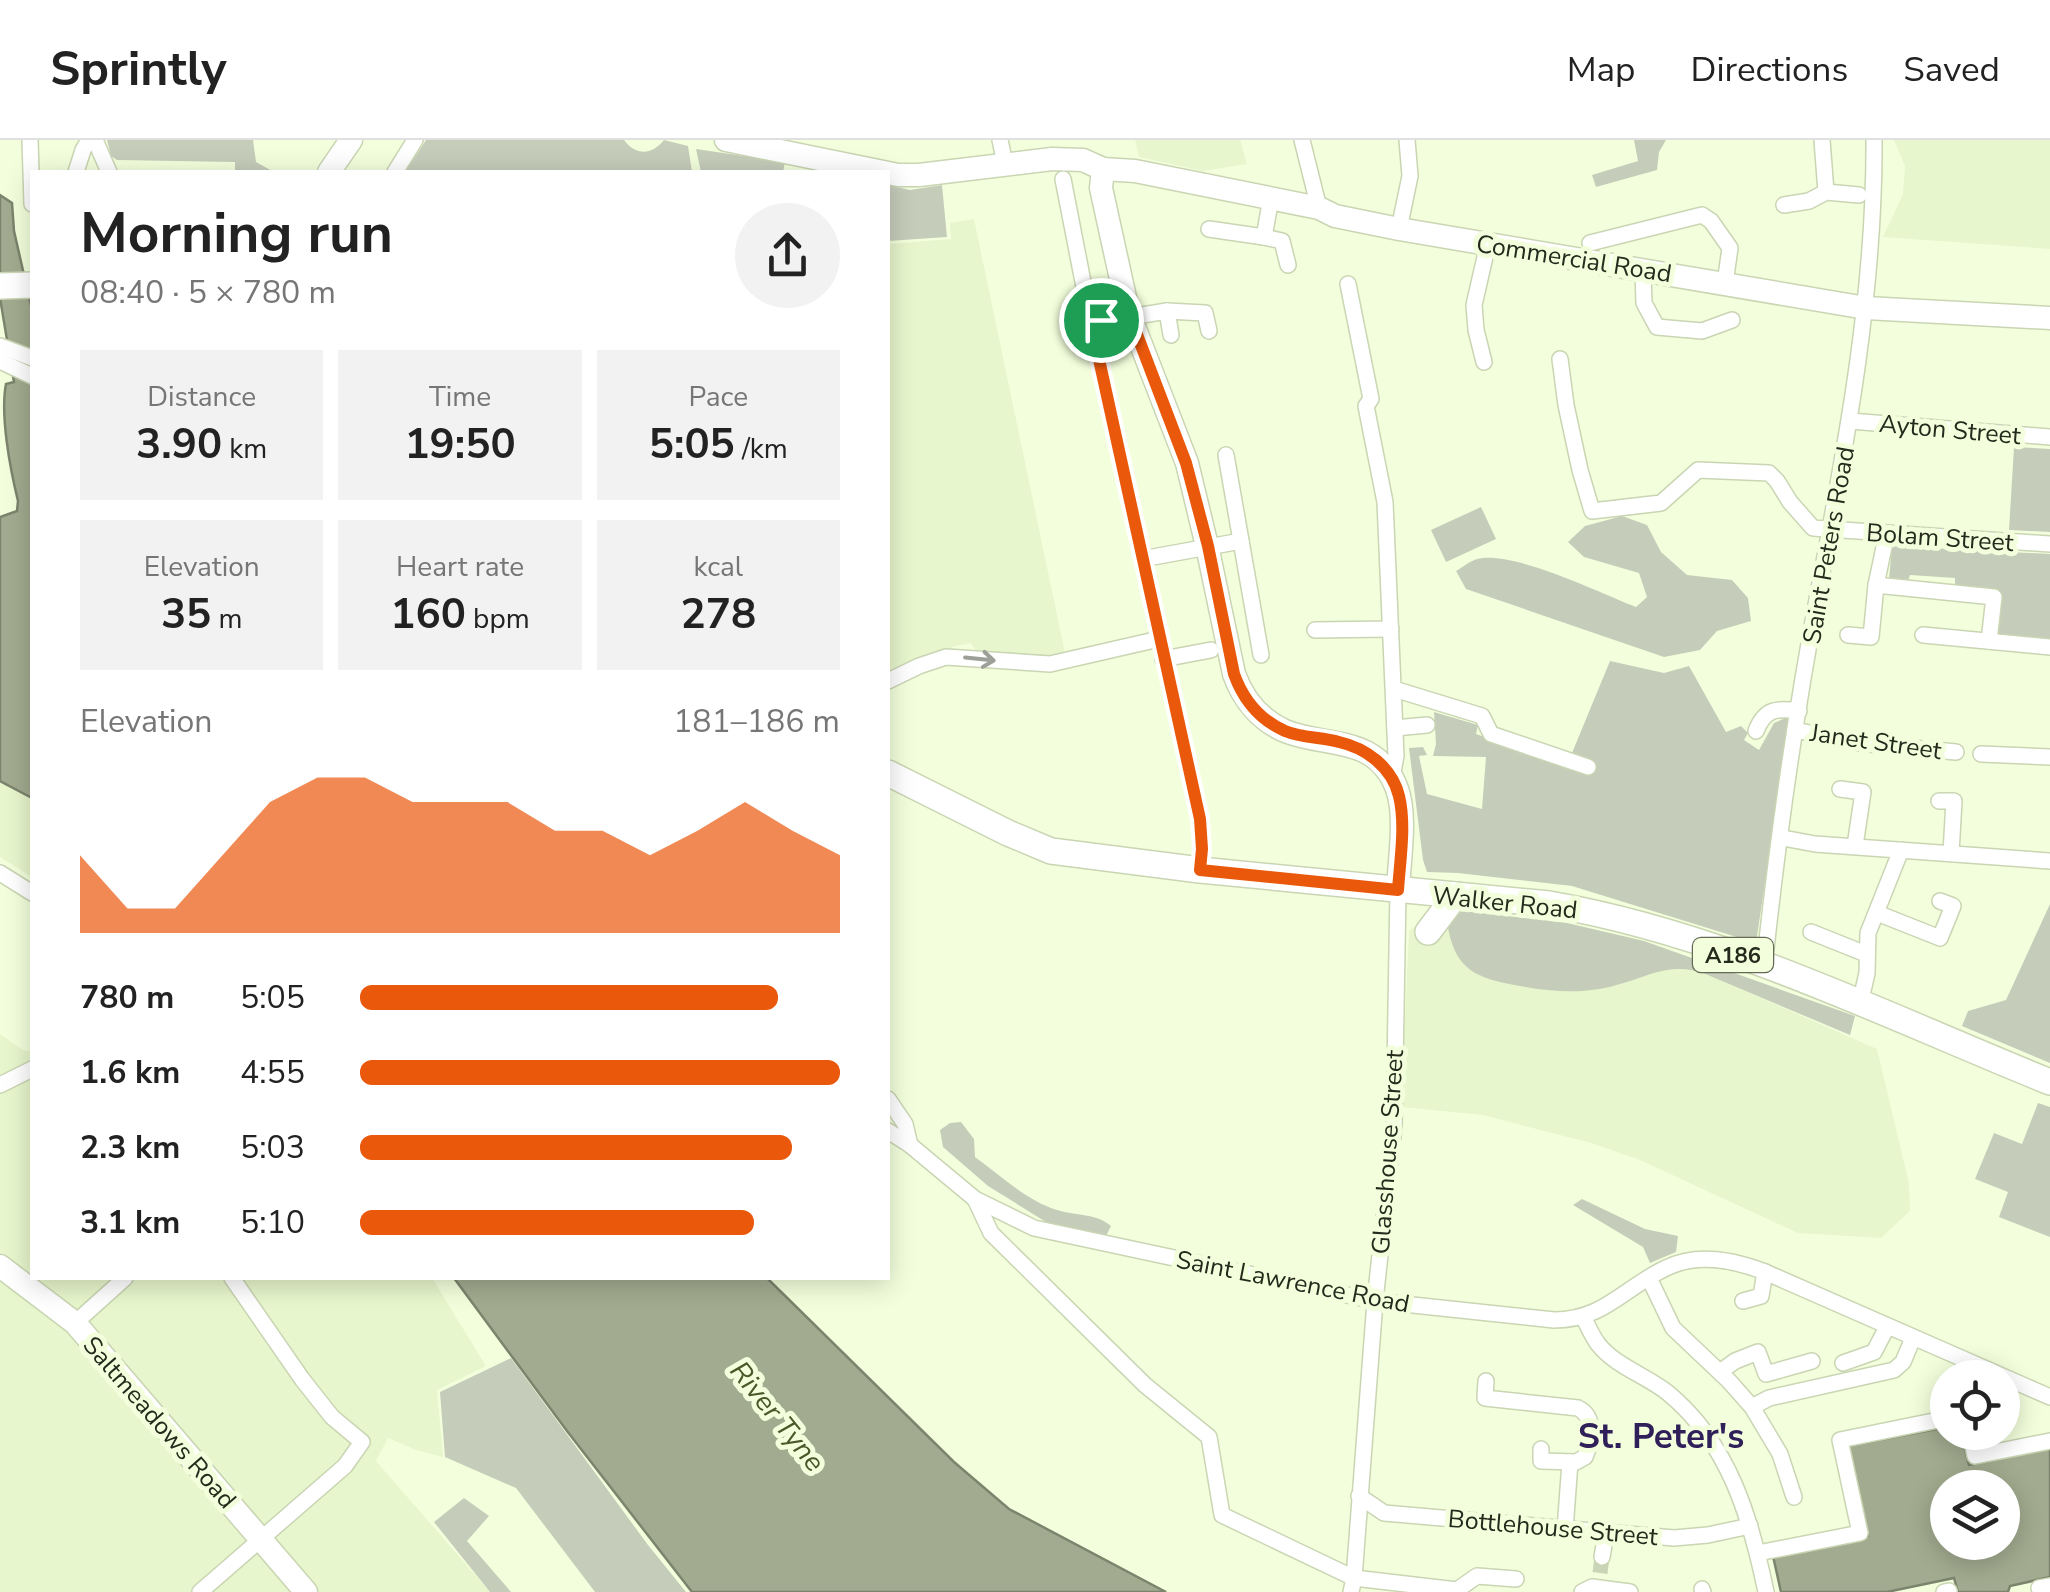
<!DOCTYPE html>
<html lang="en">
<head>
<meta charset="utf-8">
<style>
	:root { --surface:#fff; --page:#f2f2f2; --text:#222; --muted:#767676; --line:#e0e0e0; --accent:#ea580c }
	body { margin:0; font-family:"Nunito Sans",sans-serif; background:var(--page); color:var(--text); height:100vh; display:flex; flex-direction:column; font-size:38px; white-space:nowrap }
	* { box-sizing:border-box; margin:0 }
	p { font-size:32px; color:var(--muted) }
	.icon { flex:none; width:55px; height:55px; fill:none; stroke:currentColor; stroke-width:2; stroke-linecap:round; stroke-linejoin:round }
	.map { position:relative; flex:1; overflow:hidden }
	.details { position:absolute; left:30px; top:30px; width:860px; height:1110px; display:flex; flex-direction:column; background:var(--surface); border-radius:0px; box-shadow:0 5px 25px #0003 }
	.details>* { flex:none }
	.buttons { position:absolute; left:1930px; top:1220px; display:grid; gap:20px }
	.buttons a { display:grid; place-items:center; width:90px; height:90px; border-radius:50%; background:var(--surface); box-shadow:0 5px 25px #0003; font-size:50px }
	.pin { position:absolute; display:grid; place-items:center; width:85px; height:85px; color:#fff; margin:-42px; border:5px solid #fff; border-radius:50%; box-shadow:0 2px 10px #0007 }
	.round { display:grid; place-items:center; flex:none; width:105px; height:105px; border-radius:52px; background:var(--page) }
	.headline { display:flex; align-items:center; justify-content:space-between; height:170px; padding:0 50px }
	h1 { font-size:55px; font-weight:700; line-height:75px }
	.metrics { display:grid; grid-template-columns:repeat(3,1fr); gap:15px; height:170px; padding:10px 50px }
	.metrics div { display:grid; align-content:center; border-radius:0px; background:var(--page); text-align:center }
	.metrics b { font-size:42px; font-weight:700 }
	.metrics small { font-size:28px; font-weight:400 }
	.metrics p { font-size:28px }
	.chart { height:280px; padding:20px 50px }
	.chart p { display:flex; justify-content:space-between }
	.chart svg { width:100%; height:180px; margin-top:10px; fill:var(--accent); opacity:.7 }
	ul { padding:0 50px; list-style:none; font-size:32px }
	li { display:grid; grid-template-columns:160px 120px 1fr; align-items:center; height:75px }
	li i { height:25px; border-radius:12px; background:var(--accent) }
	header { display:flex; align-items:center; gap:60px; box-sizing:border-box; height:140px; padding:0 50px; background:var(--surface); border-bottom:2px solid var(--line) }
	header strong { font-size:48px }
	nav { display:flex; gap:55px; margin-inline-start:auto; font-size:35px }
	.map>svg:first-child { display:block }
	.built { fill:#e7f6cc }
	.green { fill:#c6ccba }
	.water { fill:#a2ab8f; stroke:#7d846d; stroke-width:2.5; fill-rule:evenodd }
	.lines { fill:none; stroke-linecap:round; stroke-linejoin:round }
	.street-tunnel { stroke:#cad4b6; stroke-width:15; stroke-dasharray:15 8; stroke-linecap:butt }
	.street-casing { stroke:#c9d5b3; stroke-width:18 }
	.secondary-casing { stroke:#c9d5b3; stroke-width:25 }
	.primary-casing { stroke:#c9d5b3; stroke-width:28 }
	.street { stroke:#fff; stroke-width:15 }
	.secondary { stroke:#fff; stroke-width:22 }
	.primary { stroke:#fff; stroke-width:25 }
	.oneway { stroke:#9d9f99 }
	.route-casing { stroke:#fff; stroke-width:20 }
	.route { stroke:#ea580c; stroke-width:12 }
	.labels { text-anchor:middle; stroke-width:10; stroke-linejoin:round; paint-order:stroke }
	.shield { fill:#f3ffdc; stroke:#646a56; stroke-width:2.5 }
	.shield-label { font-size:22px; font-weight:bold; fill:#262a1d }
	.street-label { font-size:25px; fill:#262a1d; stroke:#f3ffdc }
	.water-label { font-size:28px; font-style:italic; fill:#4a5829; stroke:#f3ffdc }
	.district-label { font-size:35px; font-weight:bold; fill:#30205a; stroke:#f3ffdc }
</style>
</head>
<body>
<header>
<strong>Sprintly</strong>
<nav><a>Map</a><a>Directions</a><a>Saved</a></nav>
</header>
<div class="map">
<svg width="2050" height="1452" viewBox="0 0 2050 1452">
	<rect width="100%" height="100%" fill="#f3ffdc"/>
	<g class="built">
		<polygon points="1135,0 1240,0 1247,24 1203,31 1139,17"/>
		<polygon points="1894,0 2050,0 2050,109 1883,97 1903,54 1905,26"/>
		<polygon points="974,79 1065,513 1027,519 976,511 971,503 956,506 888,530 888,104 951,99 950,83"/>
		<polygon points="0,641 32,658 32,737 0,717"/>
		<polygon points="1438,768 1567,783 1644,801 1704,833 1877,909 1909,1043 1910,1071 1881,1098 1798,1093 1640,1020 1591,1003 1483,975 1401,967 1409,791"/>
		<polygon points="0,894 23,910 32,912 32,1138 432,1138 486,1226 437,1250 443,1317 416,1310 388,1298 376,1321 490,1452 0,1452"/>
	</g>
	<g class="green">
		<polygon points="107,0 253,0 256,22 274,32 235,32 235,22 117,20 111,16"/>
		<path d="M 426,0 L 624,0 C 636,16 652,15 664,0 L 688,6 L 692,32 L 405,32 Z"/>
		<polygon points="1634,0 1666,0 1659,12 1657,30 1596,47 1592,35 1638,21"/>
		<polygon points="696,9 785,22 783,32 701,32"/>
		<polygon points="888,45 910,50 942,45 947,97 888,101"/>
		<polygon points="2014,307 2050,309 2050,392 2009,390"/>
		<polygon points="1481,367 1496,399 1446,422 1431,390"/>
		<path d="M 1622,376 L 1647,385 L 1661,412 L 1687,435 L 1732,440 L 1748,458 L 1751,481 L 1717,491 L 1700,510 L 1664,517 L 1466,449 L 1456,431 C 1463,427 1470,421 1477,419 C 1513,410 1600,453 1636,467 L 1647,457 L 1639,433 L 1584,417 L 1568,402 L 1585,386 Z"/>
		<polygon points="1892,406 2050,414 2050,501 1993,496 1995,453 1955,448 1955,438 1910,435 1908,441 1889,439"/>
		<polygon points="1610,521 1664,533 1689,526 1726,592 1741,586 1748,593 1744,600 1759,610 1774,583 1790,576 1756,803 1572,746 1458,733 1427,732 1423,720 1409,608 1423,607 1427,615 1419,616 1427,654 1482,669 1486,617 1433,616 1436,604 1434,572 1478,585 1476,594 1590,634 1594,622 1572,613"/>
		<polygon points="2050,764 2050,923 1962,886 1968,871 2006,860"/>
		<path d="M 1456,770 L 1567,783 L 1644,801 L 1855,876 L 1850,895 L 1703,833 C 1696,831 1688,829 1680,829 C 1660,828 1639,839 1620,844 C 1608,848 1594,850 1582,851 C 1561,852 1540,850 1520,846 C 1476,838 1454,831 1447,781 Z"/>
		<polygon points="2038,963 2050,967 2050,1097 1999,1077 2008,1052 1975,1039 1994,993 2022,1004"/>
		<path d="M 961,982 L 974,999 L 975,1017 C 1000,1035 1027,1061 1057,1070 C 1076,1076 1096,1073 1111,1086 L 1106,1096 L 1046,1082 L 988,1046 L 943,1007 L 940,990 L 950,983 Z"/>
		<polygon points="1582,1059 1645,1089 1678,1096 1676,1112 1650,1123 1643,1107 1573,1065"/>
		<polygon points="511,1218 648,1405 686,1452 595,1452 516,1348 445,1317 440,1252"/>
		<polygon points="464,1358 489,1376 467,1401 511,1452 490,1452 434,1382"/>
	</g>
	<g class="water">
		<path d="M 0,55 L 12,63 L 14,91 L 32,170 L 32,658 L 0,641 L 0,377 L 17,371 L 18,361 C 10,328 0,275 6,244 L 14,242 L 0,158 Z"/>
		<polygon points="454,1138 767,1138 954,1322 1009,1369 1166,1452 692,1452 567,1291"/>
		<path d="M 1947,1287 L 1948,1292 L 1961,1293 L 1969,1325 L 2050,1308 L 2050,1437 L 2010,1446 L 2008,1452 L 1958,1452 L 1954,1438 L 1887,1452 L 1781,1452 L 1773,1416 L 1868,1396 L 1848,1306 ZM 1948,1348 L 2002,1348 L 2002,1402 L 1948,1402 Z"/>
	</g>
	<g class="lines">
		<polyline class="street-tunnel" points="1600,1433 1602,1417"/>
		<defs>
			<g id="street">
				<polyline points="30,0 32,64"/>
				<polyline points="95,0 109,32"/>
				<polyline points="1000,0 1005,24"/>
				<polyline points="1302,0 1319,68"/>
				<polyline points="1822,0 1826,52"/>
				<polyline points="76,32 83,10 89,0"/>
				<polyline points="395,32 415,0"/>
				<polyline points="1063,39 1091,183 1200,679 1202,709 1200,730"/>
				<polyline points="1784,65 1809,61 1826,52 1859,55"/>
				<polyline points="1209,89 1264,97 1271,58"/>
				<polyline points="1399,89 1410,36 1407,0"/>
				<polyline points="1264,97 1282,101 1288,125"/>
				<polyline points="1590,103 1702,75 1711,81 1730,108 1725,143"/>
				<polyline points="1643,131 1644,163 1657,187 1702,191 1732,180"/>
				<polyline points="1348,144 1371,259 1366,266 1385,362 1396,616 1392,637"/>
				<polyline points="1167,171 1171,195"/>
				<polyline points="1130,177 1167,171 1205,173 1209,191"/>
				<polyline points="1091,183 1128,171"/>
				<polyline points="0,206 32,218"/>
				<polyline points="1560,219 1566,265 1580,330 1592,371 1661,363 1698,330 1769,333 1777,341 1790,362 1813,388 2050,404"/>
				<polyline points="0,221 32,236"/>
				<polyline points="1484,222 1476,190 1474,165 1488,104"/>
				<polyline points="1850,281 2050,297"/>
				<polyline points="1226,315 1261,515"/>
				<polyline points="1142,419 1241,401"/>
				<polyline points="1876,445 1887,393"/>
				<polyline points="1315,490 1391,489"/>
				<polyline points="1848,495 1871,497 1876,445 1994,457 1989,501"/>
				<polyline points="1923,495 2050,507"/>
				<polyline points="1163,519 1211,510"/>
				<polyline points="888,541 919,526 946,517 1050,524 1159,499"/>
				<polyline points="1394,549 1482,576 1491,594 1588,627"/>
				<polyline points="1395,588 1427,585"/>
				<polyline points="1795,590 1859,603 1956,612"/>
				<path d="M 1756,591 C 1765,568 1777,568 1799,571"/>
				<polyline points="1981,614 2050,617"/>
				<polyline points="1840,649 1863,652 1855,706"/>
				<polyline points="1939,661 1954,661 1951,713"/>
				<polyline points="1783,698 1815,704 2050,721"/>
				<polyline points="0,733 32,753"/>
				<polyline points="1877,773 1940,798 1953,766 1940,761"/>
				<polyline points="1811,792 1866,814"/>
				<path d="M 1766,809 C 1779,690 1796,571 1818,454 C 1846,304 1875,153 1874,0"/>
				<polyline points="1860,864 1867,833 1868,793 1901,710"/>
				<polyline points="0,945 32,929"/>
				<polyline points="888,959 905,984 910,1005"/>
				<path d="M 888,991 L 910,1005 L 975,1059 L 1034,1088 L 1375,1161 L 1554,1180 C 1604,1180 1625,1147 1666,1128 C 1698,1112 1734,1120 1765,1132 L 2050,1257"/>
				<polyline points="975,1059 991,1093 1145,1245 1209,1297 1222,1375 1354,1438 1457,1450 1457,1452"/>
				<polyline points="1649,1138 1673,1188 1729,1241 1752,1267 1780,1314 1794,1357"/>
				<polyline points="1743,1161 1761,1156 1765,1132"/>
				<path d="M 1583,1177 C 1588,1186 1592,1196 1598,1204 C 1615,1226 1647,1236 1668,1253 C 1729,1303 1751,1379 1766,1452"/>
				<polyline points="75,1183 125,1138"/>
				<polyline points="1843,1223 1874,1212 1887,1187"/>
				<polyline points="1720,1232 1735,1221 1758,1212 1766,1234 1812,1221"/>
				<path d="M 1486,1241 L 1485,1258 L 1578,1268 C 1596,1277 1592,1300 1585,1317 L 1576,1322 L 1541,1321 L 1541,1309"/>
				<polyline points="1752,1267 1769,1258 1894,1230 1903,1222 1913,1198"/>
				<polyline points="1970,1292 1975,1316 2050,1301"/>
				<polyline points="1359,1356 1384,1373 1674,1398 1708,1395 1750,1386"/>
				<polyline points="1565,1390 1570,1322"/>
				<polyline points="1758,1413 1860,1393 1840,1300 1948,1278"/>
				<polyline points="1602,1417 1606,1393"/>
				<polyline points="2039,1448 2050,1446"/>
				<polyline points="1702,1449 1703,1452"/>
				<polyline points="1457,1450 1477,1436 1516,1439"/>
				<polyline points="200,1452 345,1326 362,1302 332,1277 302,1239 232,1138"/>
				<polyline points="1351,1452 1354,1438 1375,1161 1394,987 1398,750"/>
				<polyline points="1582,1452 1592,1447 1630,1452"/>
				<polyline points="1944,1452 1949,1451"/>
			</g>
			<g id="secondary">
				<polyline points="726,0 898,35 919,35 1052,19 1083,20 1103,29 1135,31 1319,68 1335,76 1399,89 1866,168 2050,178"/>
				<path d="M 1103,29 L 1101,48 L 1128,171 L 1187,323 L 1207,406 L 1234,534 C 1243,559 1260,580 1285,591 C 1326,608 1377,594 1397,649 C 1407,676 1399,721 1398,750"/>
				<polyline points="329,32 351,0"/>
				<polyline points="0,1126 75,1183 306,1452"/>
			</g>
			<g id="primary">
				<polyline points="0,146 32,145"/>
				<path d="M 888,633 L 1008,693 L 1051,711 L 1200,730 L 1549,764 C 1724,794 1886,876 2050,942"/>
				<polyline points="1428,792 1456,755"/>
			</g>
		</defs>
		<use href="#street" class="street-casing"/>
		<use href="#secondary" class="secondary-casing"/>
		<use href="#primary" class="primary-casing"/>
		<use href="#street" class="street"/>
		<use href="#secondary" class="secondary"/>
		<use href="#primary" class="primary"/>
	</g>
	<defs><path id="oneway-shaft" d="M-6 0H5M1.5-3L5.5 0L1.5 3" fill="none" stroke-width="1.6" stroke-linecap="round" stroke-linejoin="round" transform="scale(2.5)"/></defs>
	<use class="oneway" href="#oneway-shaft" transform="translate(980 519) rotate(6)"/>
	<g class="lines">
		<defs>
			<path id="route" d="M 1128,171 L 1186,323 L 1208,406 L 1234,534 C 1243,559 1260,580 1285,591 C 1302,598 1321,597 1339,602 C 1366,608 1392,627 1399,656 C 1406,685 1400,720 1398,750 L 1200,730 L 1202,709 L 1200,679 L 1091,183 Z"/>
		</defs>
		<use href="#route" class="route-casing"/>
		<use href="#route" class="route"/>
	</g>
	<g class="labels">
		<rect class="shield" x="1693" y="798" width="80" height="34" rx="8"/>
		<g class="shield-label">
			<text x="1733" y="823">A186</text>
		</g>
		<g class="street-label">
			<text transform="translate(1574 118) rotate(9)" y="9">Commercial Road</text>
			<text transform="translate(1950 289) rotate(5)" y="9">Ayton Street</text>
			<text transform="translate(1940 397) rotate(4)" y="9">Bolam Street</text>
			<text transform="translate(1828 405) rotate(-80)" y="9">Saint Peters Road</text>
			<text transform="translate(1876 601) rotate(8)" y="9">Janet Street</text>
			<text transform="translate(1505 762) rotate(6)" y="9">Walker Road</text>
			<text transform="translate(1387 1012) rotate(-86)" y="9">Glasshouse Street</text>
			<text transform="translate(1293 1141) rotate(11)" y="9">Saint Lawrence Road</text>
			<text transform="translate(160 1282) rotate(49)" y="9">Saltmeadows Road</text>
			<text transform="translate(1553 1387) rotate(5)" y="9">Bottlehouse Street</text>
		</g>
		<g class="water-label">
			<text transform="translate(778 1276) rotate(51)" y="10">River Tyne</text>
		</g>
		<g class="district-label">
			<text x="1661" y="1308">St. Peter's</text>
		</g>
	</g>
</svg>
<div class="buttons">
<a><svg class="icon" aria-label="locate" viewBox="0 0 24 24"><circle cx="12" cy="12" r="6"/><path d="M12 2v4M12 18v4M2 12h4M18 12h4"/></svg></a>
<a><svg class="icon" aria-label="layers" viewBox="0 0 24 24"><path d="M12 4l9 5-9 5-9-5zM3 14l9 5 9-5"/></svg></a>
</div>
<div class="pin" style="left:1101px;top:180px;background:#1e9e55"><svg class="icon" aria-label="arrive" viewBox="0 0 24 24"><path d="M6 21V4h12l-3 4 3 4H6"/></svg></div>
<section class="details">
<div class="headline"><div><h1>Morning run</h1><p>08:40 · 5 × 780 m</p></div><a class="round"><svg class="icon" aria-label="share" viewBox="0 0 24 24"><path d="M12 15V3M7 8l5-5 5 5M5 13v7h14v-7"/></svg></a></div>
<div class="metrics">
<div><p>Distance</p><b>3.90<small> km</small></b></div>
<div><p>Time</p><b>19:50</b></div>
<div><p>Pace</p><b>5:05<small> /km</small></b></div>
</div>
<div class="metrics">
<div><p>Elevation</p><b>35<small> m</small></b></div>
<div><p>Heart rate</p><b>160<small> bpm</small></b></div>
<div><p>kcal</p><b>278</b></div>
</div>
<div class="chart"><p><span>Elevation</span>181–186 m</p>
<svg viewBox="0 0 160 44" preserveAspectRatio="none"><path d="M0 44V25L10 38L20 38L30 25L40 12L50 6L60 6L70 12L80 12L90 12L100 19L110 19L120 25L130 19L140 12L150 19L160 25V44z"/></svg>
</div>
<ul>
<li><b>780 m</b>5:05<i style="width:87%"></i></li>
<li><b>1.6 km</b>4:55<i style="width:100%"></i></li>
<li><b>2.3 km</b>5:03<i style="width:90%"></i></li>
<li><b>3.1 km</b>5:10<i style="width:82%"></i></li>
</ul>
</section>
</div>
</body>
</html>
